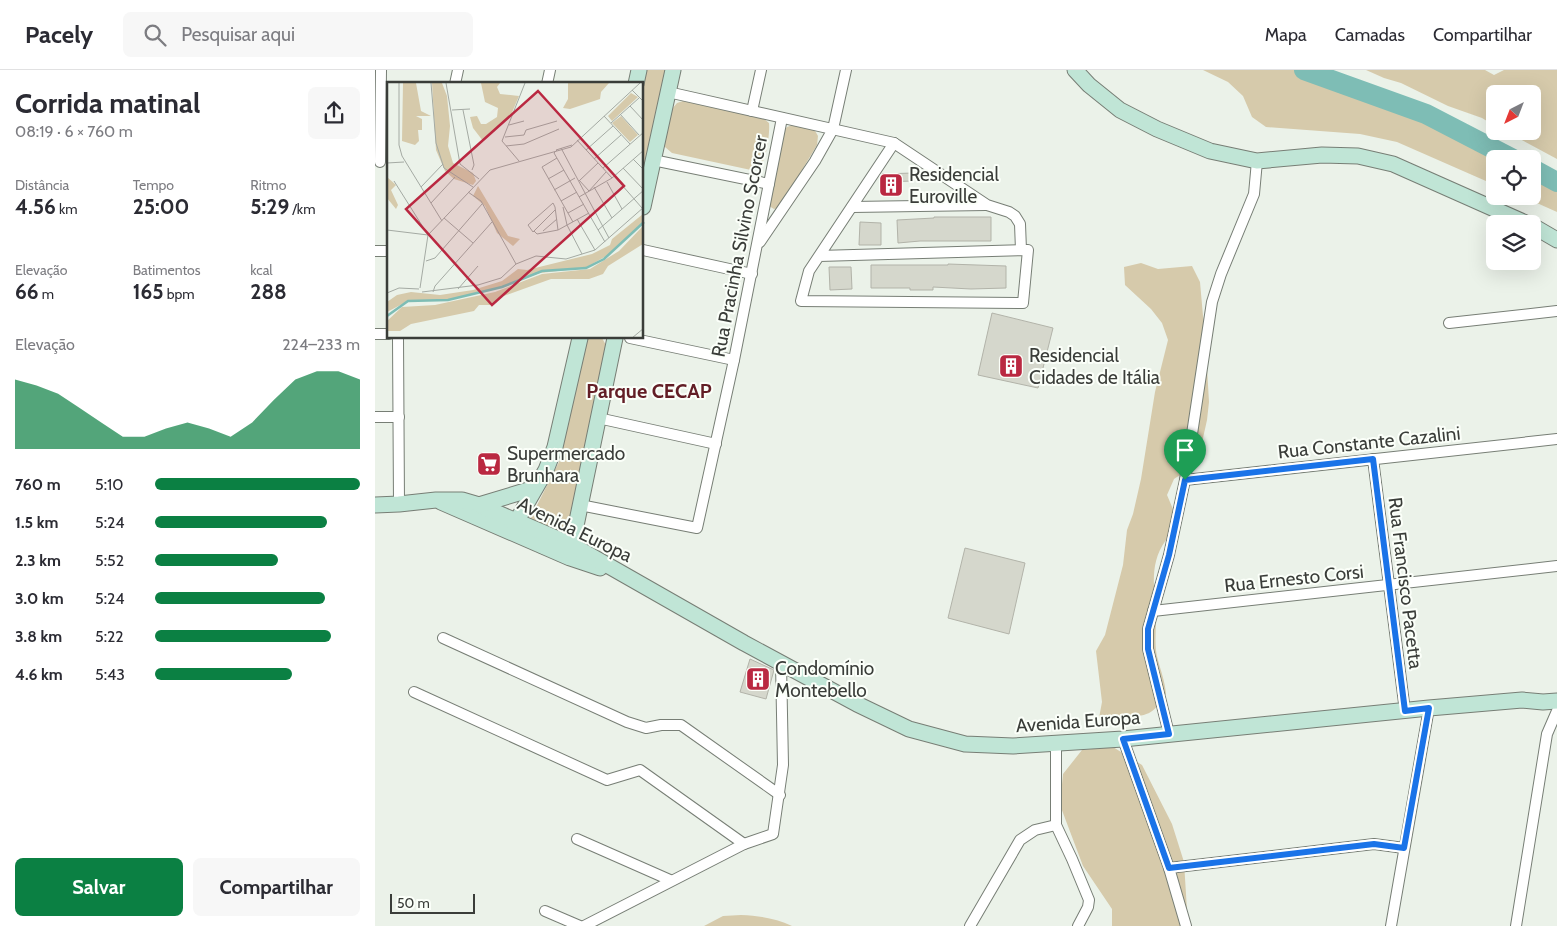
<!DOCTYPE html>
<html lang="pt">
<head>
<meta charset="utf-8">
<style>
	:root { --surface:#fff; --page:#f7f7f7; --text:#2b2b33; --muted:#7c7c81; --line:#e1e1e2; --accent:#0b8043 }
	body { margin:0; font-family:Cabin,sans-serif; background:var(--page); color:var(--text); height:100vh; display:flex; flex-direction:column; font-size:19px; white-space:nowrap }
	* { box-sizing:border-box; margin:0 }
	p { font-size:16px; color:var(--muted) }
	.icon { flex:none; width:28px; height:28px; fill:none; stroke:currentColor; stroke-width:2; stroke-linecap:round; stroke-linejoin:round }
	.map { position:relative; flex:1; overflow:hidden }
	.side { display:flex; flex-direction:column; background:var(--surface); width:375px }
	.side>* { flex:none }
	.needle { width:32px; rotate:222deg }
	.tools { position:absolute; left:1111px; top:15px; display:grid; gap:10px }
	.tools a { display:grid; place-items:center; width:55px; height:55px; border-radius:8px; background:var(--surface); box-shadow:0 5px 20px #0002; font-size:25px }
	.scale { position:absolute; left:15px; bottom:12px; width:85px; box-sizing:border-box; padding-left:5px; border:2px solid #3a3d39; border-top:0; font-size:14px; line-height:18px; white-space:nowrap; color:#3a3d39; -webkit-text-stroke:4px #fbfff9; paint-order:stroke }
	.pin { position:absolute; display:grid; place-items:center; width:42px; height:42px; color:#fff; margin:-51px -21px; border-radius:50% 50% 50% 0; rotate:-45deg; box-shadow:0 0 5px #0007 }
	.pin .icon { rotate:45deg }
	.round { display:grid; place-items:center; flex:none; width:52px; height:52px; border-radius:8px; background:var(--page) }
	.head { display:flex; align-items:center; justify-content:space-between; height:85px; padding:0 15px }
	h1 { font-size:28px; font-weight:700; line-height:38px }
	.metrics { display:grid; grid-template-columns:repeat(3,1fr); gap:8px; height:85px; padding:5px 15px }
	.metrics div { display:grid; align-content:center }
	.metrics b { font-size:21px; font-weight:700 }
	.metrics small { font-size:14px; font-weight:400 }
	.metrics p { font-size:14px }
	.chart { height:140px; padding:10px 15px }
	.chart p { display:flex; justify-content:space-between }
	.chart svg { width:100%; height:90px; margin-top:5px; fill:var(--accent); opacity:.7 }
	.cta { display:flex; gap:10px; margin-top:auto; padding:10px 15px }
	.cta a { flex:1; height:58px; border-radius:8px; background:var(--accent); color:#fff; font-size:20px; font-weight:700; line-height:58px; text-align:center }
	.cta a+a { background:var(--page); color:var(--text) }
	ul { padding:0 15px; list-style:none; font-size:16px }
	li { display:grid; grid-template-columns:80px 60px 1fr; align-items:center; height:38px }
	li i { height:12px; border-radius:6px; background:var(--accent) }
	header { display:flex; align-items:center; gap:30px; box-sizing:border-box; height:70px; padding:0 25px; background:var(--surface); border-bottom:1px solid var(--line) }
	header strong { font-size:24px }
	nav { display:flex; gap:28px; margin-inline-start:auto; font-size:18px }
	.search { width:350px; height:45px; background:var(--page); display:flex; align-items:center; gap:12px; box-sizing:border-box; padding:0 18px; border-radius:8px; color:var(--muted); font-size:19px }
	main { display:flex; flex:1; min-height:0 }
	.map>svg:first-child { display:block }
	.green { fill:#d6caab }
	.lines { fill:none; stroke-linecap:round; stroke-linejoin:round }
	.river { stroke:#7ebdb5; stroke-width:20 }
	.building { fill:#d5d7cc; stroke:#b2b3a9 }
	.street-casing { stroke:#777e75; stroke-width:12 }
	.secondary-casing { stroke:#777e75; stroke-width:17 }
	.street { stroke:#fff; stroke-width:10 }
	.secondary { stroke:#c0e5d6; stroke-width:15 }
	.route-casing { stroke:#fff; stroke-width:10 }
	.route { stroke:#1a73e8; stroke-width:6 }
	.labels { text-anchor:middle; stroke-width:4; stroke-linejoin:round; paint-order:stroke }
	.poi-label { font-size:19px; fill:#3a3d39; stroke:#fbfff9; text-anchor:start }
	.street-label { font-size:19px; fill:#3a3d39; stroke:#fbfff9 }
	.neighbourhood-label { font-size:20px; font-weight:bold; fill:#631e26; stroke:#fbfff9 }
	.inset-river { fill:none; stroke:#7ebdb5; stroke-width:2.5 }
	.inset-road { fill:none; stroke:#a4aaa3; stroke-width:1 }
	.view { fill:#ba2841; fill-opacity:0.15; stroke:#ba2841; stroke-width:2.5 }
	.inset-edge { fill:none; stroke:#3a3d39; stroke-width:2.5 }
</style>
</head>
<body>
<header>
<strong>Pacely</strong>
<div class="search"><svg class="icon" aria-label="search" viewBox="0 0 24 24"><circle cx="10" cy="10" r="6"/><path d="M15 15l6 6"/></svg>Pesquisar aqui</div>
<nav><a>Mapa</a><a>Camadas</a><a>Compartilhar</a></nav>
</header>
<main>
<section class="side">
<div class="head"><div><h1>Corrida matinal</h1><p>08:19 · 6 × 760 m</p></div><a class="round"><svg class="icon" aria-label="share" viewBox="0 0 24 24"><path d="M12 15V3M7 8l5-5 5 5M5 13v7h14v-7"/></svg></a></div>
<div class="metrics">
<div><p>Distância</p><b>4.56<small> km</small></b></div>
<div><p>Tempo</p><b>25:00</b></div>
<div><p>Ritmo</p><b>5:29<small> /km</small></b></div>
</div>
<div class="metrics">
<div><p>Elevação</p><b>66<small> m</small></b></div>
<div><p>Batimentos</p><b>165<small> bpm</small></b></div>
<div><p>kcal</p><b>288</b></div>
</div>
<div class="chart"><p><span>Elevação</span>224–233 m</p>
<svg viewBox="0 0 160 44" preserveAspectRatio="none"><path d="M0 44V10L10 13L20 17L30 24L40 31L50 38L60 38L70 34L80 31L90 34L100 38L110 31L120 20L130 10L140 6L150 6L160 10V44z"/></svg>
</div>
<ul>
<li><b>760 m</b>5:10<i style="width:100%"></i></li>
<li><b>1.5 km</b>5:24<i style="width:84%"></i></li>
<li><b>2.3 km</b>5:52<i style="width:60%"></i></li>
<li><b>3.0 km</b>5:24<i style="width:83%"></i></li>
<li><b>3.8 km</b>5:22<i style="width:86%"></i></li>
<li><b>4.6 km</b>5:43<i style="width:67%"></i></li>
</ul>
<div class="cta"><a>Salvar</a><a>Compartilhar</a></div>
</section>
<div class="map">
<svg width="1182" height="856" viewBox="0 0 1182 856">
	<rect width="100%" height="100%" fill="#ebf2e9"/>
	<g class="green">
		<polygon points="269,0 293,0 268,112 268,14"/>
		<polygon points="828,0 924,0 945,9 980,15 998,20 1029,34 1064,44 1095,60 1122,83 1131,89 1120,89 1120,115 1022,72 985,64 891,57 877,47 868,26 853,12"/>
		<polygon points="991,0 1110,0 1119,5 1129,0 1182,0 1182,89 1130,61 1158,61 1158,24 1120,24 1120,56 1107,48 1073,36 1026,13 1009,8"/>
		<path d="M 308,31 L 388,48 L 394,53 C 395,61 392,86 387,93 C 384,97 380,98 376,100 L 297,83 L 290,77 L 289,69 L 297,39 L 302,33 Z"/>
		<polygon points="420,54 439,59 443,66 442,75 405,137 399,139 394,136 408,62 412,57"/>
		<polygon points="1158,101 1182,115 1182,142 1146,126 1158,126"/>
		<path d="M 766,193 L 783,199 L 817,196 L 825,212 L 828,246 L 835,280 L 832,298 L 834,332 L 832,350 L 828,368 L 814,399 L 799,409 L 792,425 L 806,458 C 801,462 795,466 791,470 C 773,494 780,521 781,548 C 781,562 779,578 783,590 C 786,602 790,611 791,624 C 777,646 773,645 748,648 C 739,649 733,650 724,648 L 727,632 L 721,581 L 730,565 L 748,495 L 752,460 L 758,444 L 766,409 L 780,322 L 793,270 L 787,253 L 776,239 L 750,215 L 749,197 Z"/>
		<polygon points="211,268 227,268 232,277 193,458 186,466 155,449 185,390 207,274"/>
		<polygon points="738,677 767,695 797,754 809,792 813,856 737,856 737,839 708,796 685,735 688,704 707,680"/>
		<path d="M 366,845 C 384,846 400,848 417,856 L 329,856 L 348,846 Z"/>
	</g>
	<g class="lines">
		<g class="river">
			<polyline points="929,0 1051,44 1138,89"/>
			<polyline points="1158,99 1182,112"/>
		</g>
	</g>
	<g class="building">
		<polygon points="538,103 538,111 506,112 507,104"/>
		<polygon points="559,147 616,147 616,171 545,171 523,173 522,150 559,148"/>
		<polygon points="485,152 506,153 506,175 484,175"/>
		<polygon points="573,194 631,196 631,218 596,219 558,217 558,220 535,220 535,218 496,218 496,195 573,195"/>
		<polygon points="454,197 476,197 477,219 455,220"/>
		<polygon points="617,243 678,258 663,318 603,305"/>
		<polygon points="590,478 650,493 634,564 573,548"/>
		<polygon points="375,589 399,600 391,629 365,622"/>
	</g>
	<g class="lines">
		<defs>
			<g id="street">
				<polyline points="80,14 83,0"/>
				<polyline points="172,14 175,0"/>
				<polyline points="293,22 519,73 612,135 634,142 640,146 645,154 646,180"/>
				<polyline points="377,41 386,0"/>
				<polyline points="278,90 394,114"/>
				<polyline points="5,92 6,0"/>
				<polyline points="477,137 611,135"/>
				<polyline points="385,172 440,91 458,59 471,0"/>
				<polyline points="268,180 377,204"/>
				<polyline points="0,181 14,181"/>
				<polyline points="444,186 653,180 648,233 426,231 434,201 519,73"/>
				<polyline points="1074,253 1182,241"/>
				<polyline points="0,264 14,264"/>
				<polyline points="23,268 24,434"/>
				<polyline points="255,268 359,290"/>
				<polyline points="0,347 24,347"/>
				<polyline points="223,348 341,374"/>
				<polyline points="998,389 1030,641"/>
				<polyline points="810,410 1182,369"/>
				<polyline points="205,435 322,458 359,290 407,48"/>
				<polyline points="778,541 1182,496"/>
				<polyline points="68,568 252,652 271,658 286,655 306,655 405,725"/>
				<polyline points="39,622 232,710 265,700 369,774"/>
				<polyline points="794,664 773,579 773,559 794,485 810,410 837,232 846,204 879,124 882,91"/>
				<polyline points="748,669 794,798 811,856"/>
				<polyline points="681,674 681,755 697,789 714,830 713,837 703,856"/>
				<polyline points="202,769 295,810"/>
				<polyline points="794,798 999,774 1029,778"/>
				<polyline points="170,841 205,856"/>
				<polyline points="209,856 369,774 398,764 408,695 406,593"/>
				<polyline points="595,856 645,770 660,760 681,755"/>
				<polyline points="1016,856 1054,638"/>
				<polyline points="1141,856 1172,664 1182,641"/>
			</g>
			<g id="secondary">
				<polyline points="700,0 714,15 745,40 782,59 835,81 882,91 947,85 983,86 1018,94 1153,154"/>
				<polyline points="261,14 264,0"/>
				<polyline points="268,137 298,0"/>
				<polyline points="1158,156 1182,170"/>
				<polyline points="66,432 195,488 225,498"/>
				<polyline points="0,435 24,434 61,430 87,430 104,435 197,475 369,573 482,634 534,659 590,674 638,676 748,669 1054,638 1147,630 1168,632 1182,631"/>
				<polyline points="104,435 160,418"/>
				<polyline points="140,460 141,452 171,400 180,377 205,268"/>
				<polyline points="168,476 190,480 197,475 240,268"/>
			</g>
		</defs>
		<use href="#street" class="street-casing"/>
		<use href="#secondary" class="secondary-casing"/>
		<use href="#street" class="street"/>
		<use href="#secondary" class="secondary"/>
	</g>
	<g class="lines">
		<defs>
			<polygon id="route" points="998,389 1030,641 1054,638 1029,778 999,774 794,798 748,669 794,664 773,579 773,559 794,485 810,410"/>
		</defs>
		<use href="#route" class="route-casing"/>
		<use href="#route" class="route"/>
	</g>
	<defs>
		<symbol id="building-square" viewBox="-11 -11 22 22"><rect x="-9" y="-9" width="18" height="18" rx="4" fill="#ba2841" stroke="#fbfff9"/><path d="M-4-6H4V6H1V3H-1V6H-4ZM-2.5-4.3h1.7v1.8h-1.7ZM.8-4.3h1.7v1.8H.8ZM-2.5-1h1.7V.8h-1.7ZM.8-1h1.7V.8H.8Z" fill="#fff"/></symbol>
		<symbol id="supermarket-square" viewBox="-11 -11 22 22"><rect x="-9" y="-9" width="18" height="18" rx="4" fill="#ba2841" stroke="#fbfff9"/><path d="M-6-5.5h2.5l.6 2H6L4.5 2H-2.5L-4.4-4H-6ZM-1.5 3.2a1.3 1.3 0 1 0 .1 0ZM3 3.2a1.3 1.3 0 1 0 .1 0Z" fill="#fff"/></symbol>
	</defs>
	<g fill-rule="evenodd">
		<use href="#building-square" x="502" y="101" width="28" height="28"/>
		<use href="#building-square" x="622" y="282" width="28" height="28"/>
		<use href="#supermarket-square" x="100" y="380" width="28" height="28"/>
		<use href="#building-square" x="369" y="595" width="28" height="28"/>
	</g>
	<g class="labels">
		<g class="poi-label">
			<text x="534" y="111">Residencial<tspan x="534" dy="22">Euroville</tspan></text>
			<text x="654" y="292">Residencial<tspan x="654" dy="22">Cidades de Itália</tspan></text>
			<text x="132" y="390">Supermercado<tspan x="132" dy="22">Brunhara</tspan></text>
			<text x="400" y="605">Condomínio<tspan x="400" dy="22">Montebello</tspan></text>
		</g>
		<g class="street-label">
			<text transform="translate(364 176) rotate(-79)" y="7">Rua Pracinha Silvino Scorcer</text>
			<text transform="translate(994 372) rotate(-6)" y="7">Rua Constante Cazalini</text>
			<text transform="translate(200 459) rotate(26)" y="7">Avenida Europa</text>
			<text transform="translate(919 508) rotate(-6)" y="7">Rua Ernesto Corsi</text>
			<text transform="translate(1031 513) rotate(83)" y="7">Rua Francisco Pacetta</text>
			<text transform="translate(703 651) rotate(-4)" y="7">Avenida Europa</text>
		</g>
		<g class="neighbourhood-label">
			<text x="274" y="328">Parque CECAP</text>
		</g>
	</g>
	<g transform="translate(12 12)">
		<rect width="256" height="256" fill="#ebf2e9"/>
		<path d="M 16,1 L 29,1 L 34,29 L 44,34 L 29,34 L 35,37 L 35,48 L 31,48 L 32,59 L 28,63 L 15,59 ZM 45,1 L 55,1 L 60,14 L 63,44 L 61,64 L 66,81 L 86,91 L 89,99 L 86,103 L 67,97 L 58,89 L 49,68 ZM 94,1 L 113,1 L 110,5 L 113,12 L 132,14 L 124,33 L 96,59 L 86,46 L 83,35 L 90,34 L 94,42 L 99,42 L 110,35 L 111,26 L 98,20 ZM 181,1 L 222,1 L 214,10 L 213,17 L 183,27 L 176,26 L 181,17 ZM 244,11 L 251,15 L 225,39 L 221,34 ZM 234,34 L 251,53 L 243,60 L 225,41 ZM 0,95 L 9,103 L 4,108 L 11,123 L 9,127 L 0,116 ZM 91,104 L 121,154 L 133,157 L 126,164 L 110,151 L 98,124 L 86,114 ZM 256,132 L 256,140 L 221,173 L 198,186 L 153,191 L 113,206 L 62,218 L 21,219 L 0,230 L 0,220 L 10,213 L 24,210 L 53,213 L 86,208 L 115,199 L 131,187 L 140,188 L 205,172 L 223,163 L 225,157 ZM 256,144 L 256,162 L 221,184 L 216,192 L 202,197 L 164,197 L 111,216 L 105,223 L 92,223 L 87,229 L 24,242 L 13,249 L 0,249 L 0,239 L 15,225 L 48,223 L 108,210 L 155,192 L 203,187 L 232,169 Z" fill="#d6caab"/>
		<path class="inset-river" d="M 0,234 L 21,219 L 61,218 L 115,205 L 155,189 L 199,186 L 217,177 L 257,140"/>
		<path class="inset-road" d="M 12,1 L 12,63 L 15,74 L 55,139M 44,1 L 49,61 L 57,86 L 86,105M 59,1 L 73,82 L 92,97M 245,8 L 257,20M 243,24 L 257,39M 65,28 L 83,27M 76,28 L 87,83 L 85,88M 233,32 L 252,53M 217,34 L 243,62M 224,41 L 252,16M 122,43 L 137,39M 118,55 L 137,53 L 139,48 L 170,39M 190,58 L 225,96M 119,64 L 137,62 L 172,47M 174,66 L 222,156M 169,68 L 185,63M 170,68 L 167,71 L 218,160M 199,68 L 226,44M 170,76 L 155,85 L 186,140M 207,77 L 234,53M 246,77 L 257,88M 132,79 L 115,59 L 138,1M 0,81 L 17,80M 216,86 L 257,50M 236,86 L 257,108M 227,94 L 255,126M 161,97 L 177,88M 192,98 L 202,109 L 219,90M 7,99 L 41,153 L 33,206M 192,99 L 211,81M 220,100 L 235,127M 34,105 L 56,82M 207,105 L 225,136M 167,108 L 188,96M 81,110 L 94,119 L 129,182M 192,115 L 225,96 L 257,68M 174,119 L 190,110M 44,121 L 68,95M 176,125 L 180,143 L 195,172M 168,128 L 146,150 L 141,143 L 166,121 L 168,125 L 171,148M 181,131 L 197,122M 57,136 L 86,161M 190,137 L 208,168M 0,148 L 41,153M 211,148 L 257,108M 147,149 L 150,152 L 171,148 L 202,131M 156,149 L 170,137M 41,153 L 103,88 L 184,65 L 253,1M 39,179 L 48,176 L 95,122M 71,207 L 91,184M 35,210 L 91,203 L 114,196 L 129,182 L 149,174 L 179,177 L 208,168 L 257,125M 46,210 L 48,204 L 105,140M 0,211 L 12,206 L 32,207M 245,256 L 257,246"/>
		<path class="view" d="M 151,9 L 237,104 L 105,223 L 19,127 Z"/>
		<rect width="256" height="256" class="inset-edge"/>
	</g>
</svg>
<div class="tools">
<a><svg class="needle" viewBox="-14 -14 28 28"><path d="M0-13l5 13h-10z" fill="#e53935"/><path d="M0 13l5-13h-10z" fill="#7c7c81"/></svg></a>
<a><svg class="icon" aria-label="locate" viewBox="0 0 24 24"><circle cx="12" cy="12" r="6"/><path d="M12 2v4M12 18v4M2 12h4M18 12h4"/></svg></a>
<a><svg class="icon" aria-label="layers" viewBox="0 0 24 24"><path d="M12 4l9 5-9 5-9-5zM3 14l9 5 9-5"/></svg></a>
</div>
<div class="scale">50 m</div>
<div class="pin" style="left:810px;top:410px;background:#1e9e55"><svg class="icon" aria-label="arrive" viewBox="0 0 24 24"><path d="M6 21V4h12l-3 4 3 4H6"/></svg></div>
</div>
</main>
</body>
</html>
